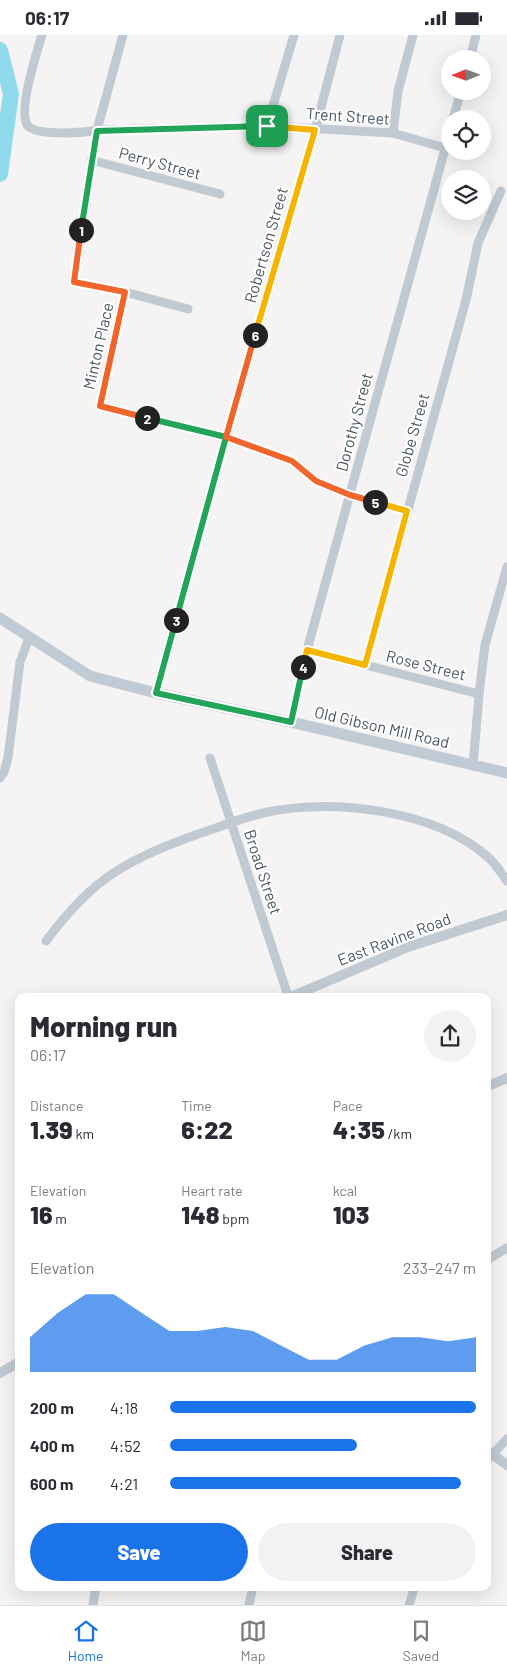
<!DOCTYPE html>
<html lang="en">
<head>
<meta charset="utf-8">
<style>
	:root { --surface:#fff; --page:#f2f2f3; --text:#2b2b33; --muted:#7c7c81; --line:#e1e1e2; --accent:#1a73e8 }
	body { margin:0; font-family:Barlow,sans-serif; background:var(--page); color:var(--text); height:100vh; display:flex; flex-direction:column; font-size:19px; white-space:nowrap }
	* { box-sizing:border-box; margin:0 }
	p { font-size:16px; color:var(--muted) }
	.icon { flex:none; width:28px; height:28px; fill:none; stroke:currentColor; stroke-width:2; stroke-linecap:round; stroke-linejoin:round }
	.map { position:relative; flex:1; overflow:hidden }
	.side { position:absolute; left:15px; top:958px; width:476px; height:598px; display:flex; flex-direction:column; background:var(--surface); border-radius:10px; box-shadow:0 5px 20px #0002 }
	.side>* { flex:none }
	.needle { width:32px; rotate:269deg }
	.controls { position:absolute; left:441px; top:15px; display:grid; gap:10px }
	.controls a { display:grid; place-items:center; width:50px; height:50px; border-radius:50%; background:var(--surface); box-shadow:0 5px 20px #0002; font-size:25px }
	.pin { position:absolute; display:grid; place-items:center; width:42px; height:42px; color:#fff; margin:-21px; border-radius:10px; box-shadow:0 2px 8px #0006 }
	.km { position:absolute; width:25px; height:25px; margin:-12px; border-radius:50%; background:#222; color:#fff; font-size:14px; line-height:25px; text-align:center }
	.round { display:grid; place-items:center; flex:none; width:52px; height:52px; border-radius:26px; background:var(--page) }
	.head { display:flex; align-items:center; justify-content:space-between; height:85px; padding:0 15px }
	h1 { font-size:28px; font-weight:800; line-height:38px }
	.figures { display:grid; grid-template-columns:repeat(3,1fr); gap:8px; height:85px; padding:5px 15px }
	.figures div { display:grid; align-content:center }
	.figures b { font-size:25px; font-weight:800 }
	.figures small { font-size:14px; font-weight:400 }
	.figures p { font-size:14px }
	.chart { height:140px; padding:10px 15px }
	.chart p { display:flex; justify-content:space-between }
	.chart svg { width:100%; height:90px; margin-top:5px; fill:var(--accent); opacity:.7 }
	.primary-button { display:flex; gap:10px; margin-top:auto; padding:10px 15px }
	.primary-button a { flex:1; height:58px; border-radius:30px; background:var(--accent); color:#fff; font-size:20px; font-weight:800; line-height:58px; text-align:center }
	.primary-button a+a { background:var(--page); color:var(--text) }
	ul { padding:0 15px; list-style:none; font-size:16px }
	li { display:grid; grid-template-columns:80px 60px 1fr; align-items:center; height:38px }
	li i { height:12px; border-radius:6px; background:var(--accent) }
	.status { display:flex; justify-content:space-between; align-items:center; height:35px; padding:0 25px; background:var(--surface); direction:ltr }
	.status svg { height:14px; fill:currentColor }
	.dock { display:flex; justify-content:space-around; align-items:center; height:70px; border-top:1px solid var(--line); background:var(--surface); font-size:14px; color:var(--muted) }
	.dock a { display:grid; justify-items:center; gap:2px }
	.dock .selected { color:var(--accent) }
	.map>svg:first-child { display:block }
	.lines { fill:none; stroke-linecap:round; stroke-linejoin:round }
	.river { stroke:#90daee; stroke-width:16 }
	.minor { stroke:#c1cad2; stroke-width:9 }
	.tertiary { stroke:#c1cad2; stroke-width:10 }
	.secondary { stroke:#c1cbd6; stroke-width:11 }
	.split-1-casing { stroke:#fff; stroke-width:10 }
	.split-2-casing { stroke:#fff; stroke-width:10 }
	.split-3-casing { stroke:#fff; stroke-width:10 }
	.split-4-casing { stroke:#fff; stroke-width:10 }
	.split-5-casing { stroke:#fff; stroke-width:10 }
	.split-6-casing { stroke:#fff; stroke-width:10 }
	.split-7-casing { stroke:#fff; stroke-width:10 }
	.split-1 { stroke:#22a559; stroke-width:6 }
	.split-2 { stroke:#f0652b; stroke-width:6 }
	.split-3 { stroke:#22a559; stroke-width:6 }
	.split-4 { stroke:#22a559; stroke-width:6 }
	.split-5 { stroke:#f5b400; stroke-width:6 }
	.split-6 { stroke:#f0652b; stroke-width:6 }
	.split-7 { stroke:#f5b400; stroke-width:6 }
	.labels { text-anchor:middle; stroke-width:4; stroke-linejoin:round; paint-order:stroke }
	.street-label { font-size:16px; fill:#4a5661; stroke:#fff }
</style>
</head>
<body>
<div class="status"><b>06:17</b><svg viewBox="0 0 49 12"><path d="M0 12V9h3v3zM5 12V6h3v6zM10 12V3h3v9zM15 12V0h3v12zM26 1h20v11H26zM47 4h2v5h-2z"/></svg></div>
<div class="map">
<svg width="507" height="1570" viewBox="0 0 507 1570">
	<rect width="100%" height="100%" fill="#f5f3f3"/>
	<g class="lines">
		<polyline class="river" points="0,15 11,59 0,139"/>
		<g class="minor">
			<path d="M 42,0 C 37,16 17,78 28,91 C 37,101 84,98 97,95 L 268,91 L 393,98 L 445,113"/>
			<polyline points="123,0 97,95 74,247 125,257 188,274"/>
			<polyline points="470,24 476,0"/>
			<polyline points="453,84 461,56"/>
			<polyline points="267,91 294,0"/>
			<polyline points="393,98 398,56 413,0"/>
			<polyline points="91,125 220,159"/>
			<polyline points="125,257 100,371 226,402 291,426 316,446 350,460 407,476"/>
			<polyline points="307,615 479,659"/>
			<polyline points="365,630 466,265 478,208 501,156"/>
			<polyline points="156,658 226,402 315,95 340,0"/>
			<polyline points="291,687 307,615 450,96"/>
			<polyline points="210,723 288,961"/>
			<polyline points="473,731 479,659 485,610 507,532"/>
			<polyline points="0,743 4,737 8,723 20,627 29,603"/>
			<path d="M 46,906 C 64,882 86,856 112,839 C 139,821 168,810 198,799 C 220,792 241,783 263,778 C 332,763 433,774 488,822 C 495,828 501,838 507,846"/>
			<polyline points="488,1224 507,1213"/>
			<polyline points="488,1424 507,1404"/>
			<polyline points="93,1570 96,1551"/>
			<polyline points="249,1570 253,1551"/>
			<polyline points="409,1570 415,1551"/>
		</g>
		<g class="tertiary">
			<polyline points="293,961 408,912 507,880"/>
			<polyline points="488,1051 507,1043"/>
			<polyline points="0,1338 19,1327"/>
			<polyline points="488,1416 507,1430"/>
		</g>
		<polyline class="secondary" points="0,583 90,641 156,658 291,687 507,738"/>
	</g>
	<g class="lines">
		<defs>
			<polyline id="split-1" points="81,195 97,96 267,91"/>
			<polyline id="split-2" points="81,195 74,247 125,257 100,371 147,383"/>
			<polyline id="split-3" points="147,383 226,402 176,585"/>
			<polyline id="split-4" points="176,585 156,658 291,687 303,632"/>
			<polyline id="split-5" points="303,632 307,615 365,630 407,476 375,467"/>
			<polyline id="split-6" points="255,300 226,402 292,426 316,446 350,460 375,467"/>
			<polyline id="split-7" points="255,300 315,95 267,91"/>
		</defs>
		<use href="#split-1" class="split-1-casing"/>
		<use href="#split-2" class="split-2-casing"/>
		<use href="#split-3" class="split-3-casing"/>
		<use href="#split-4" class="split-4-casing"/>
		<use href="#split-5" class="split-5-casing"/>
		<use href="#split-6" class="split-6-casing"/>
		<use href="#split-7" class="split-7-casing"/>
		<use href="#split-1" class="split-1"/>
		<use href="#split-2" class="split-2"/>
		<use href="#split-3" class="split-3"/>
		<use href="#split-4" class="split-4"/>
		<use href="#split-5" class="split-5"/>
		<use href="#split-6" class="split-6"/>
		<use href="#split-7" class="split-7"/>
	</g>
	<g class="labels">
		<g class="street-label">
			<text transform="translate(348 81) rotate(4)" y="6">Trent Street</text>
			<text transform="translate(160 128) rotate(15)" y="6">Perry Street</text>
			<text transform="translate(266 210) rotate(-74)" y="6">Robertson Street</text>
			<text transform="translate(98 311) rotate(-77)" y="6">Minton Place</text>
			<text transform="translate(354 387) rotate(-75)" y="6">Dorothy Street</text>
			<text transform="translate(412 400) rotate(-74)" y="6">Globe Street</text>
			<text transform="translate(426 630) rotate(14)" y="6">Rose Street</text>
			<text transform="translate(382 692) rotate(13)" y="6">Old Gibson Mill Road</text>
			<text transform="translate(263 837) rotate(72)" y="6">Broad Street</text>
			<text transform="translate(394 904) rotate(-21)" y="6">East Ravine Road</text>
		</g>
	</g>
</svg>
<div class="controls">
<a><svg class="needle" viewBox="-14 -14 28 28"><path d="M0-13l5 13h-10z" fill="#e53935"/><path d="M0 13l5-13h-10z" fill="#7c7c81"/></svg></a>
<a><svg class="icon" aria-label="locate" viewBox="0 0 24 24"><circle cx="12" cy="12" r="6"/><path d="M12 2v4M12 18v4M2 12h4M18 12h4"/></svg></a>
<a><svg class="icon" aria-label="layers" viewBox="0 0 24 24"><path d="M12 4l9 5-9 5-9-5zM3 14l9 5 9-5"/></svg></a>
</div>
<div class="pin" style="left:267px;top:91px;background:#1e9e55"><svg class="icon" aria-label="arrive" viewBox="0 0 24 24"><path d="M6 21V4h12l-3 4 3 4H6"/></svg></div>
<b class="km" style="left:81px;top:195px">1</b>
<b class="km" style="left:147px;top:383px">2</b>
<b class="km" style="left:176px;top:585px">3</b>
<b class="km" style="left:303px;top:632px">4</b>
<b class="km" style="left:375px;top:467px">5</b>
<b class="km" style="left:255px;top:300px">6</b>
<section class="side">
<div class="head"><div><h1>Morning run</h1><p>06:17</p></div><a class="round"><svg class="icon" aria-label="share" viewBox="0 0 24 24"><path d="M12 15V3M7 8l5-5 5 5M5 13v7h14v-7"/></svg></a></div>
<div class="figures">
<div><p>Distance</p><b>1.39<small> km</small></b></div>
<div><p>Time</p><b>6:22</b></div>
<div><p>Pace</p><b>4:35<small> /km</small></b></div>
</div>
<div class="figures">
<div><p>Elevation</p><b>16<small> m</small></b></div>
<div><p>Heart rate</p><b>148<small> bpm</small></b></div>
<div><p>kcal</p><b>103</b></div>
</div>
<div class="chart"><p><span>Elevation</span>233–247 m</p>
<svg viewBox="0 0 160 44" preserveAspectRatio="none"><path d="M0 44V27L10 15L20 6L30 6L40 15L50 24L60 24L70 22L80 24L90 31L100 38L110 38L120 31L130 27L140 27L150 29L160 27V44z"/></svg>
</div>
<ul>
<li><b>200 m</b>4:18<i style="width:100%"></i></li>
<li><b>400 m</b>4:52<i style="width:61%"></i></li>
<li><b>600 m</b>4:21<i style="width:95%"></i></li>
</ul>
<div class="primary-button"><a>Save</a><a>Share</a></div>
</section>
</div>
<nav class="dock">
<a class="selected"><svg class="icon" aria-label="home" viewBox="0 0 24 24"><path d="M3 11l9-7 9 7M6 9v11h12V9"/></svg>Home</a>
<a><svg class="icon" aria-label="map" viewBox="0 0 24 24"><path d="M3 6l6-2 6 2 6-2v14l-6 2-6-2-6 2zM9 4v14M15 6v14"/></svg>Map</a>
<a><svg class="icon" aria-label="saved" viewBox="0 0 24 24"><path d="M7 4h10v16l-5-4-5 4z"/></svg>Saved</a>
</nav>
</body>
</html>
